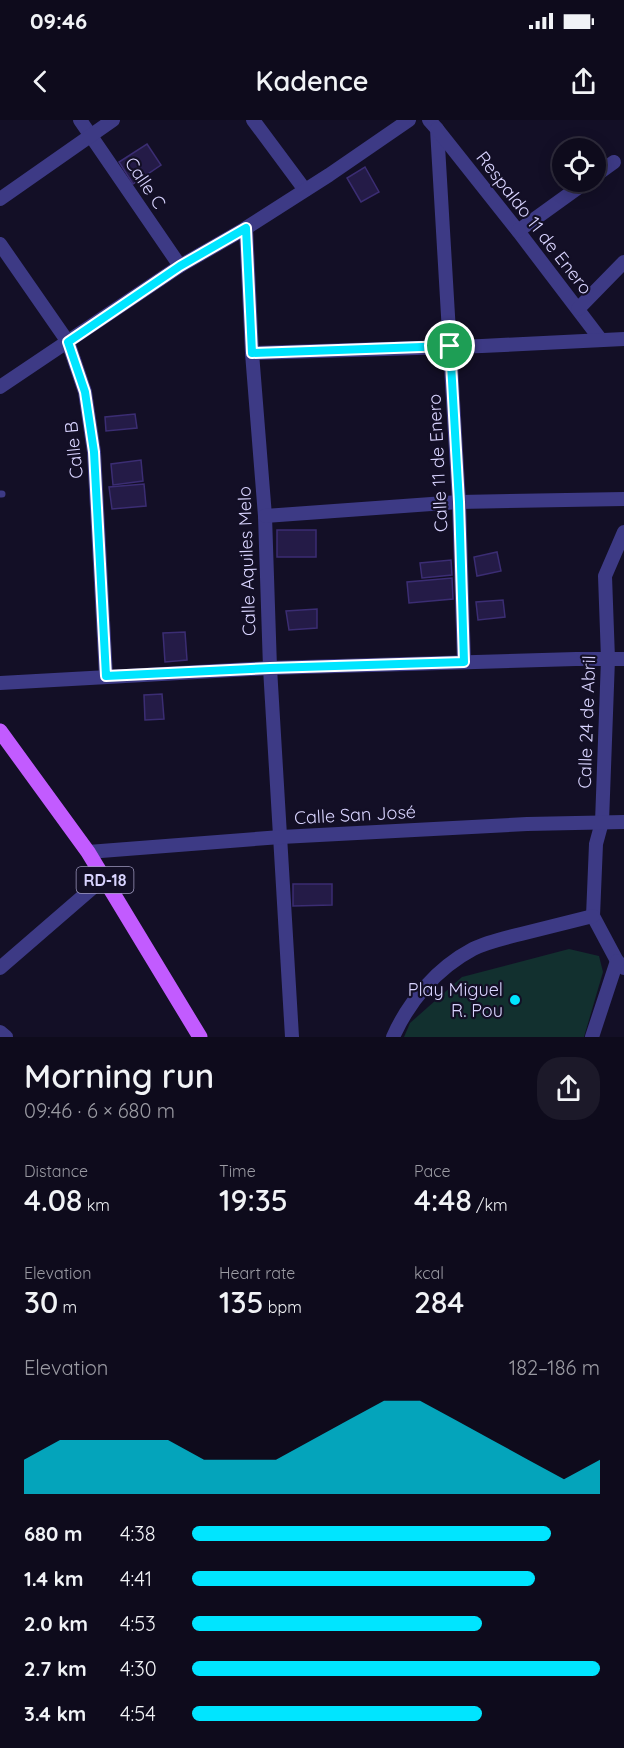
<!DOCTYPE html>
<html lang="en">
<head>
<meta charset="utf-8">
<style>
	:root { --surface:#0e0b1c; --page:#1c1929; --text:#f1f3f6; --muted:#9b9ba3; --line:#2e2b3b; --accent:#00e5ff }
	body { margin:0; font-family:Quicksand,sans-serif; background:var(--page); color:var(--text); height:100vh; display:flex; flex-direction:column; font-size:22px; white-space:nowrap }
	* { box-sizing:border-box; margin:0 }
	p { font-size:20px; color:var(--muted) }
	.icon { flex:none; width:33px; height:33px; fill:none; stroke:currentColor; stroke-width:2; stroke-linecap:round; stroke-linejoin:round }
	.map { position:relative; height:917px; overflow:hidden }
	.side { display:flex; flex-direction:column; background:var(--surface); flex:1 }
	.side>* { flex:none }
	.tools { position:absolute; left:552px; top:18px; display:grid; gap:12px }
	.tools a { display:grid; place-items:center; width:54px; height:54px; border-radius:50%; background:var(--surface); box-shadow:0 3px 15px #0003,0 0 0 2px var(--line); font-size:30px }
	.pin { position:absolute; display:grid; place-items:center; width:51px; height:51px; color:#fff; margin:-26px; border:3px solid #fff; border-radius:50%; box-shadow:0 2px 6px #0007 }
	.round { display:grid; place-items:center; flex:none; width:63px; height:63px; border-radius:24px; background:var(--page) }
	.headline { display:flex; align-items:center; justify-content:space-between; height:102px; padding:0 24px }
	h1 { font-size:33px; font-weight:600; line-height:45px }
	.stats { display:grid; grid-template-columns:repeat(3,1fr); gap:9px; height:102px; padding:6px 24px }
	.stats div { display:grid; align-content:center }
	.stats b { font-size:30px; font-weight:600 }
	.stats small { font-size:16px; font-weight:400 }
	.stats p { font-size:16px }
	.chart { height:168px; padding:12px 24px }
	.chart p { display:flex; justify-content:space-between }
	.chart svg { width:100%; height:108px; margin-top:6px; fill:var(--accent); opacity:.7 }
	ul { padding:0 24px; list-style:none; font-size:20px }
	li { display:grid; grid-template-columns:96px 72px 1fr; align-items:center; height:45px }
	li i { height:15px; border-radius:8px; background:var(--accent) }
	.status { display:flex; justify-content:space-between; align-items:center; height:42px; padding:0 30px; background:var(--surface); direction:ltr }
	.status svg { height:16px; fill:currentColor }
	header { display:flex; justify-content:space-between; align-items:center; height:78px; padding:0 24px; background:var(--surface); font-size:27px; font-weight:600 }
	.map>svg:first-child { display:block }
	.pitch { fill:#12302f }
	.building { fill:#241b47; stroke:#3b2d73; stroke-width:1.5 }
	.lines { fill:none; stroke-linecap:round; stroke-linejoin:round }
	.service { stroke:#3d3a85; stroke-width:7 }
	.minor { stroke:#3d3a85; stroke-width:14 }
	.primary { stroke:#c25bff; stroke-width:15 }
	.route-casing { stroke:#fff; stroke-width:12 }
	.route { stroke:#00e5ff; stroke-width:8 }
	.poi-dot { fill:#00e5ff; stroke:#130f26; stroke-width:2 }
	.labels { text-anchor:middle; stroke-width:4.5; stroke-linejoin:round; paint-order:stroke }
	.shield { fill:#130f26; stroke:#9e99be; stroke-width:1.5 }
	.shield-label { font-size:16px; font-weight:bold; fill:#d9d4ff }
	.street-label { font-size:18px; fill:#d9d4ff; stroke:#130f26 }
	.poi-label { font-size:18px; fill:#d9d4ff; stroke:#130f26; text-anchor:end }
</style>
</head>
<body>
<div class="status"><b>09:46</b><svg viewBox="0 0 49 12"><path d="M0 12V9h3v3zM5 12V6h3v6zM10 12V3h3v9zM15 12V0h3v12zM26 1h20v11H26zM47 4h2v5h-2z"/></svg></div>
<header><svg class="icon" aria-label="back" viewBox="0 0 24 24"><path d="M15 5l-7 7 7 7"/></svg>Kadence<svg class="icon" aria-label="share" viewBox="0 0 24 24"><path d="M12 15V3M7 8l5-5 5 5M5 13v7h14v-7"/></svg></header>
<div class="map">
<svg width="624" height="917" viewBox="0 0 624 917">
	<rect width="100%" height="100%" fill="#130f26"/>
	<polygon class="pitch" points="569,829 599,836 603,852 584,917 404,917 410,903 462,857"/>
	<g class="building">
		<polygon points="147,24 161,45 133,64 119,42"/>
		<polygon points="365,47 379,72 361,82 347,58"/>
		<polygon points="135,294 137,308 106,311 105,297"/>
		<polygon points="141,340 143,361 113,365 111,344"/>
		<polygon points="144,364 146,386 112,389 109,367"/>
		<rect x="277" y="410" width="39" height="27"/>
		<polygon points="497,432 501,451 477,456 474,437"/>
		<polygon points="451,440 452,455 422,458 420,443"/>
		<polygon points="452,458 453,479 409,483 407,462"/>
		<polygon points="503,480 505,497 478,500 476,482"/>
		<polygon points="317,489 317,508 289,510 286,491"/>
		<polygon points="185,512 187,540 165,542 163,513"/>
		<polygon points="162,574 164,599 145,600 144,575"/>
		<polygon points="293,764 332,764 332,785 293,786"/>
	</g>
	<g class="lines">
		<polyline class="service" points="0,374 2,374"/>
		<g class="minor">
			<polyline points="80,0 180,146"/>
			<polyline points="253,0 305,70"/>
			<polyline points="429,0 437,9 459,382 464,542"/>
			<polyline points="437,9 518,111 601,220"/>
			<polyline points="596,55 614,42"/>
			<polyline points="0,79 113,0"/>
			<polyline points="246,108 252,233 265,396 270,548 292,917"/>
			<polyline points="518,111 586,62"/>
			<polyline points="0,124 68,222 85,272 94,332 106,556"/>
			<polyline points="578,189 624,142"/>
			<polyline points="252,233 482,226 624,219"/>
			<polyline points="0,267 180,146 246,108 329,55 409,0"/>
			<polyline points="265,396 459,382 624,379"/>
			<polyline points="624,412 605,456 608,539 602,702 596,724 593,796 617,841 624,848"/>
			<polyline points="0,563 270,548 576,539 624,539"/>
			<polyline points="88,732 281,717 527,704 624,702"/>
			<polyline points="0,848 104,758"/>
			<polyline points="0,912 6,917"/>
			<path d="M 393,917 C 409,881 437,848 473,829 C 487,822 505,818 521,814 C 545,808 569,802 593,796"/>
			<polyline points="592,917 617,841"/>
		</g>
		<polyline class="primary" points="0,611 88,732 200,917"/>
	</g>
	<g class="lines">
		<defs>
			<polygon id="route" points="246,108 252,233 450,226 459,382 464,542 270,548 106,556 94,332 85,272 68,222 180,146"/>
		</defs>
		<use href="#route" class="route-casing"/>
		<use href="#route" class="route"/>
	</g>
	<circle class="poi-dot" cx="515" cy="880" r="6"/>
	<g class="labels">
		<rect class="shield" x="76.5" y="747" width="57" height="26" rx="4.5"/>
		<g class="shield-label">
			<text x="105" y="766">RD-18</text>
		</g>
		<g class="street-label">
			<text transform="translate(145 63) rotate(56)" y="6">Calle C</text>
			<text transform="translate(534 103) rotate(52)" y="6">Respaldo 11 de Enero</text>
			<text transform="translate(74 330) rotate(-96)" y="6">Calle B</text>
			<text transform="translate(438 343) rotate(-93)" y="6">Calle 11 de Enero</text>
			<text transform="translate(247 441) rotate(-92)" y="6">Calle Aquiles Melo</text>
			<text transform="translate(587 602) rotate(-88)" y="6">Calle 24 de Abril</text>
			<text transform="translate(355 695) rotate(-3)" y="6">Calle San José</text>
		</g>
		<g class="poi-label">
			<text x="503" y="876">Play Miguel<tspan x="503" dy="21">R. Pou</tspan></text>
		</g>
	</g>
</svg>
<div class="tools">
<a><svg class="icon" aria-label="locate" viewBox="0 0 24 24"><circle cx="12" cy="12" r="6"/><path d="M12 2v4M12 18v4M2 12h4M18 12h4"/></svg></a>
</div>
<div class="pin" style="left:450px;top:226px;background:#1e9e55"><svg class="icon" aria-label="arrive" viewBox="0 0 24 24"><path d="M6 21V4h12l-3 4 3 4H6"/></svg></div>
</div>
<section class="side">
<div class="headline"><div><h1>Morning run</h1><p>09:46 · 6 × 680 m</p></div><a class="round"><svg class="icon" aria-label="share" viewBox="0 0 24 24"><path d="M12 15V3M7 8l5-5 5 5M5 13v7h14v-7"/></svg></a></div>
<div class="stats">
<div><p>Distance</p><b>4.08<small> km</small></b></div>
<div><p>Time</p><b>19:35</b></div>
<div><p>Pace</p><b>4:48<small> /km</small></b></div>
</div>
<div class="stats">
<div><p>Elevation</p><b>30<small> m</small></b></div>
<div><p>Heart rate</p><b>135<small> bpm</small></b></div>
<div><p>kcal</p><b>284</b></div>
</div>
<div class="chart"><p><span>Elevation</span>182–186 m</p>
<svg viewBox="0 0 160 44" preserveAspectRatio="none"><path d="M0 44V30L10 22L20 22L30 22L40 22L50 30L60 30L70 30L80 22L90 14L100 6L110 6L120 14L130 22L140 30L150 38L160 30V44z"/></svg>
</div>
<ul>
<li><b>680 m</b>4:38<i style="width:88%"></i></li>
<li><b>1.4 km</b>4:41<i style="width:84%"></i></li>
<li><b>2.0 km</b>4:53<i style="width:71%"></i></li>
<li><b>2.7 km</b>4:30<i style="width:100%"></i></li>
<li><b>3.4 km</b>4:54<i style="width:71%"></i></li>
</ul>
</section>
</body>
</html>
